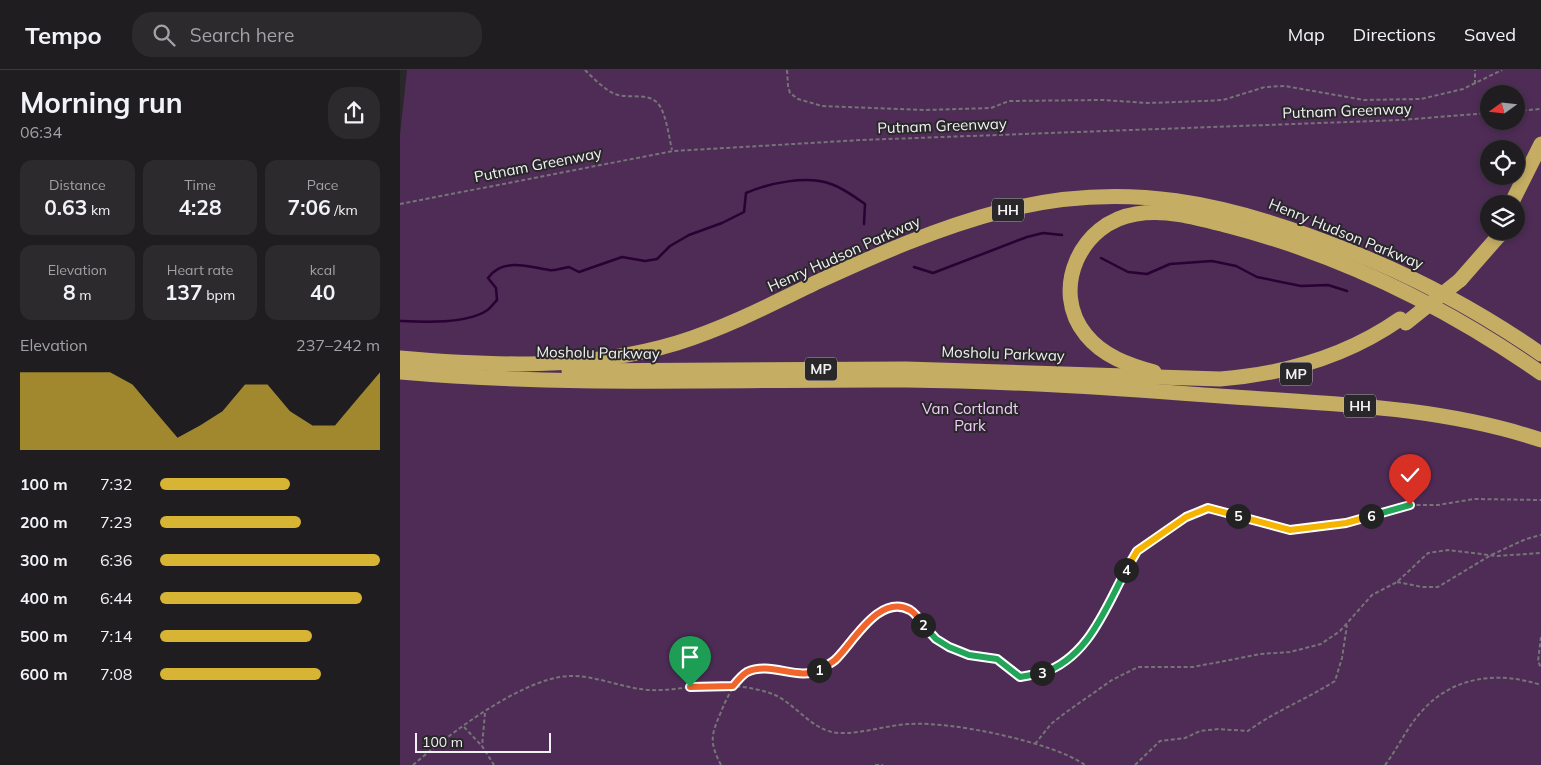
<!DOCTYPE html>
<html lang="en">
<head>
<meta charset="utf-8">
<style>
	:root { --surface:#1f1d20; --page:#2c2a2d; --text:#f1f3f6; --muted:#a1a2a5; --line:#3c3b3e; --accent:#d8b434 }
	body { margin:0; font-family:Mulish,sans-serif; background:var(--page); color:var(--text); height:100vh; display:flex; flex-direction:column; font-size:19px; white-space:nowrap }
	* { box-sizing:border-box; margin:0 }
	p { font-size:16px; color:var(--muted) }
	.icon { flex:none; width:28px; height:28px; fill:none; stroke:currentColor; stroke-width:2; stroke-linecap:round; stroke-linejoin:round }
	.map { position:relative; flex:1; overflow:hidden }
	.details { display:flex; flex-direction:column; background:var(--surface); width:400px }
	.details>* { flex:none }
	.needle { width:32px; rotate:255deg }
	.tools { position:absolute; left:1080px; top:15px; display:grid; gap:10px }
	.tools a { display:grid; place-items:center; width:45px; height:45px; border-radius:50%; background:var(--surface); box-shadow:0 2px 8px #0003,0 0 0 1px var(--line); font-size:25px }
	.scale { position:absolute; left:15px; bottom:12px; width:136px; box-sizing:border-box; padding-left:5px; border:2px solid #f1f0f2; border-top:0; font-size:14px; line-height:18px; white-space:nowrap; color:#f1f0f2; -webkit-text-stroke:4px #29272a; paint-order:stroke }
	.pin { position:absolute; display:grid; place-items:center; width:42px; height:42px; color:#fff; margin:-51px -21px; border-radius:50% 50% 50% 0; rotate:-45deg; box-shadow:0 0 5px #0007 }
	.pin .icon { rotate:45deg }
	.km { position:absolute; width:25px; height:25px; margin:-12px; border-radius:50%; background:#222; color:#fff; font-size:14px; line-height:25px; text-align:center }
	.round { display:grid; place-items:center; flex:none; width:52px; height:52px; border-radius:20px; background:var(--page) }
	.head { display:flex; align-items:center; justify-content:space-between; height:85px; padding:0 20px }
	h1 { font-size:28px; font-weight:700; line-height:38px }
	.stats { display:grid; grid-template-columns:repeat(3,1fr); gap:8px; height:85px; padding:5px 20px }
	.stats div { display:grid; align-content:center; border-radius:12px; background:var(--page); text-align:center }
	.stats b { font-size:21px; font-weight:700 }
	.stats small { font-size:14px; font-weight:400 }
	.stats p { font-size:14px }
	.chart { height:140px; padding:10px 20px }
	.chart p { display:flex; justify-content:space-between }
	.chart svg { width:100%; height:90px; margin-top:5px; fill:var(--accent); opacity:.7 }
	ul { padding:0 20px; list-style:none; font-size:16px }
	li { display:grid; grid-template-columns:80px 60px 1fr; align-items:center; height:38px }
	li i { height:12px; border-radius:6px; background:var(--accent) }
	header { display:flex; align-items:center; gap:30px; box-sizing:border-box; height:70px; padding:0 25px; background:var(--surface); border-bottom:1px solid var(--line) }
	header strong { font-size:24px }
	nav { display:flex; gap:28px; margin-inline-start:auto; font-size:18px }
	.search { width:350px; height:45px; background:var(--page); display:flex; align-items:center; gap:12px; box-sizing:border-box; padding:0 18px; border-radius:20px; color:var(--muted); font-size:19px }
	main { display:flex; flex:1; min-height:0 }
	.map>svg:first-child { display:block }
	.green { fill:#4e2c56; fill-rule:evenodd }
	.lines { fill:none; stroke-linecap:round; stroke-linejoin:round }
	.stream { stroke:#290132; stroke-width:2.5 }
	.path { stroke:#767477; stroke-width:2; stroke-dasharray:4 2.5; stroke-linecap:butt }
	.highway { stroke:#c5ae64; stroke-width:15 }
	.highway-bridge { stroke:#c5ae64; stroke-width:15 }
	.split-1-casing { stroke:#fff; stroke-width:10 }
	.split-2-casing { stroke:#fff; stroke-width:10 }
	.split-3-casing { stroke:#fff; stroke-width:10 }
	.split-4-casing { stroke:#fff; stroke-width:10 }
	.split-5-casing { stroke:#fff; stroke-width:10 }
	.split-6-casing { stroke:#fff; stroke-width:10 }
	.split-7-casing { stroke:#fff; stroke-width:10 }
	.split-1 { stroke:#f0652b; stroke-width:6 }
	.split-2 { stroke:#f0652b; stroke-width:6 }
	.split-3 { stroke:#22a559; stroke-width:6 }
	.split-4 { stroke:#22a559; stroke-width:6 }
	.split-5 { stroke:#f5b400; stroke-width:6 }
	.split-6 { stroke:#f5b400; stroke-width:6 }
	.split-7 { stroke:#22a559; stroke-width:6 }
	.labels { text-anchor:middle; stroke-width:4; stroke-linejoin:round; paint-order:stroke }
	.shield { fill:#29272a; stroke:#b5b4b6; stroke-width:1 }
	.shield-label { font-size:14px; font-weight:bold; fill:#f1f0f2 }
	.street-label { font-size:15px; fill:#f1f0f2; stroke:#29272a }
	.park-label { font-size:15px; fill:#f2ccfc; stroke:#29272a }
</style>
</head>
<body>
<header>
<strong>Tempo</strong>
<div class="search"><svg class="icon" aria-label="search" viewBox="0 0 24 24"><circle cx="10" cy="10" r="6"/><path d="M15 15l6 6"/></svg>Search here</div>
<nav><a>Map</a><a>Directions</a><a>Saved</a></nav>
</header>
<main>
<section class="details">
<div class="head"><div><h1>Morning run</h1><p>06:34</p></div><a class="round"><svg class="icon" aria-label="share" viewBox="0 0 24 24"><path d="M12 15V3M7 8l5-5 5 5M5 13v7h14v-7"/></svg></a></div>
<div class="stats">
<div><p>Distance</p><b>0.63<small> km</small></b></div>
<div><p>Time</p><b>4:28</b></div>
<div><p>Pace</p><b>7:06<small> /km</small></b></div>
</div>
<div class="stats">
<div><p>Elevation</p><b>8<small> m</small></b></div>
<div><p>Heart rate</p><b>137<small> bpm</small></b></div>
<div><p>kcal</p><b>40</b></div>
</div>
<div class="chart"><p><span>Elevation</span>237–242 m</p>
<svg viewBox="0 0 160 44" preserveAspectRatio="none"><path d="M0 44V6L10 6L20 6L30 6L40 6L50 12L60 25L70 38L80 32L90 25L100 12L110 12L120 25L130 32L140 32L150 19L160 6V44z"/></svg>
</div>
<ul>
<li><b>100 m</b>7:32<i style="width:59%"></i></li>
<li><b>200 m</b>7:23<i style="width:64%"></i></li>
<li><b>300 m</b>6:36<i style="width:100%"></i></li>
<li><b>400 m</b>6:44<i style="width:92%"></i></li>
<li><b>500 m</b>7:14<i style="width:69%"></i></li>
<li><b>600 m</b>7:08<i style="width:73%"></i></li>
</ul>
</section>
<div class="map">
<svg width="1141" height="695" viewBox="0 0 1141 695">
	<rect width="100%" height="100%" fill="#29272a"/>
	<path class="green" d="M 7,0 L 1141,0 L 1141,695 L 0,695 L 0,65 ZM 1089,24 L 1116,24 L 1116,51 L 1089,51 ZM 1089,79 L 1116,79 L 1116,106 L 1089,106 ZM 1089,134 L 1116,134 L 1116,161 L 1089,161 Z"/>
	<g class="lines">
		<g class="stream">
			<polyline points="701,188 728,202 747,204 770,194 812,191 836,196 857,207 901,216 928,215 947,221"/>
			<polyline points="514,197 533,203 627,167 643,163 662,165"/>
			<path d="M 0,251 C 24,252 65,254 86,241 C 90,239 93,234 97,230 L 96,218 L 88,208 C 103,187 129,197 149,200 C 155,201 163,198 169,197 L 179,202 L 222,187 L 245,191 L 257,189 L 270,176 L 289,165 L 322,153 L 344,142 L 346,123 C 369,113 407,105 431,114 C 443,118 455,127 465,134 L 464,154"/>
		</g>
		<g class="path">
			<path d="M 185,0 C 193,8 205,20 215,24 C 230,30 252,20 261,38 C 267,50 269,67 272,80"/>
			<polyline points="387,0 388,16 390,23 398,29 422,36 526,40 591,38 609,31 703,30 748,33 805,31 823,30 865,17 885,16 964,30 1021,29 1063,19 1102,0"/>
			<polyline points="1075,14 1075,0"/>
			<polyline points="1116,41 1140,39"/>
			<polyline points="0,134 273,81 462,70 1001,50 1089,43"/>
			<polyline points="997,512 1022,517 1038,517 1091,485 1126,469 1141,465"/>
			<polyline points="1141,567 1138,591 1141,598"/>
			<polyline points="85,643 82,676 94,695"/>
			<polyline points="64,657 81,675"/>
			<polyline points="635,674 651,654 665,643 712,610 738,597 793,597 861,584 890,582 921,574 940,561 972,525 997,512 1028,483 1048,480 1097,486 1141,483"/>
			<path d="M 13,695 C 48,665 122,608 169,606 C 196,605 224,619 251,620 C 271,621 291,616 311,615 C 330,615 350,617 367,622 C 395,630 409,661 439,663 C 462,664 487,655 510,654 C 550,651 653,672 685,695"/>
			<path d="M 321,695 C 309,672 311,665 321,642 C 352,563 384,623 431,593 C 456,577 463,540 496,538 C 516,536 523,558 536,569 C 548,579 566,585 581,587 C 586,588 592,587 596,589 C 604,592 613,602 620,607 L 644,602 L 654,598 L 681,578 L 692,565 L 737,481 L 786,447 L 807,438 L 890,460 L 946,453 L 1010,435 L 1038,435 L 1074,429 L 1141,430"/>
			<polyline points="475,695 483,695"/>
			<path d="M 735,695 L 760,671 L 785,668 L 800,661 L 818,659 L 848,661 C 875,641 907,629 935,611 L 942,588 L 947,555"/>
			<path d="M 985,695 C 998,678 1007,657 1022,641 C 1053,606 1098,601 1141,615"/>
		</g>
		<g class="highway">
			<polyline points="1111,134 1141,74"/>
			<polyline points="1060,210 1103,161"/>
			<path d="M 0,288 C 92,296 187,300 277,273 C 325,258 370,235 415,213 C 476,185 537,158 602,141 C 725,109 829,133 944,179 C 1014,206 1079,241 1141,284"/>
			<path d="M 169,301 L 506,299 L 820,309 C 884,304 947,286 1000,249"/>
			<path d="M 0,302 C 169,317 337,309 506,310 C 616,311 725,319 834,327 C 936,334 1043,337 1141,370"/>
			<path d="M 754,302 C 728,295 703,286 686,265 C 649,220 681,152 736,144 C 768,139 798,148 829,156 C 941,185 1046,237 1141,303"/>
		</g>
		<polyline class="highway-bridge" points="1006,253 1060,210"/>
	</g>
	<g class="lines">
		<defs>
			<path id="split-1" d="M 290,617 L 333,616 C 337,611 342,605 347,602 C 370,591 399,611 419,600"/>
			<path id="split-2" d="M 419,600 C 424,597 430,594 435,590 C 453,573 479,523 510,540 C 515,543 520,550 523,555"/>
			<polyline id="split-3" points="523,555 536,569 549,577 569,585 597,589 620,607 642,603"/>
			<path id="split-4" d="M 642,603 C 688,588 705,539 726,500"/>
			<polyline id="split-5" points="726,500 737,481 786,447 808,438 838,446"/>
			<polyline id="split-6" points="838,446 890,460 946,453 971,446"/>
			<polyline id="split-7" points="971,446 1010,435"/>
		</defs>
		<use href="#split-1" class="split-1-casing"/>
		<use href="#split-2" class="split-2-casing"/>
		<use href="#split-3" class="split-3-casing"/>
		<use href="#split-4" class="split-4-casing"/>
		<use href="#split-5" class="split-5-casing"/>
		<use href="#split-6" class="split-6-casing"/>
		<use href="#split-7" class="split-7-casing"/>
		<use href="#split-1" class="split-1"/>
		<use href="#split-2" class="split-2"/>
		<use href="#split-3" class="split-3"/>
		<use href="#split-4" class="split-4"/>
		<use href="#split-5" class="split-5"/>
		<use href="#split-6" class="split-6"/>
		<use href="#split-7" class="split-7"/>
	</g>
	<g class="labels">
		<g class="shield">
			<rect x="592" y="128.5" width="32" height="23" rx="4"/>
			<rect x="405" y="287.5" width="32" height="23" rx="4"/>
			<rect x="880" y="292.5" width="32" height="23" rx="4"/>
			<rect x="944" y="324.5" width="32" height="23" rx="4"/>
		</g>
		<g class="shield-label">
			<text x="608" y="145">HH</text>
			<text x="421" y="304">MP</text>
			<text x="896" y="309">MP</text>
			<text x="960" y="341">HH</text>
		</g>
		<g class="street-label">
			<text transform="translate(947 41) rotate(-2)" y="5">Putnam Greenway</text>
			<text transform="translate(542 56) rotate(-2)" y="5">Putnam Greenway</text>
			<text transform="translate(138 95) rotate(-11)" y="5">Putnam Greenway</text>
			<text transform="translate(946 164) rotate(22)" y="5">Henry Hudson Parkway</text>
			<text transform="translate(444 184) rotate(-24)" y="5">Henry Hudson Parkway</text>
			<text transform="translate(198 283) rotate(1)" y="5">Mosholu Parkway</text>
			<text transform="translate(603 284) rotate(2)" y="5">Mosholu Parkway</text>
		</g>
		<g class="park-label">
			<text x="570" y="344">Van Cortlandt<tspan x="570" dy="17">Park</tspan></text>
		</g>
	</g>
</svg>
<div class="tools">
<a><svg class="needle" viewBox="-14 -14 28 28"><path d="M0-13l5 13h-10z" fill="#e53935"/><path d="M0 13l5-13h-10z" fill="#a1a2a5"/></svg></a>
<a><svg class="icon" aria-label="locate" viewBox="0 0 24 24"><circle cx="12" cy="12" r="6"/><path d="M12 2v4M12 18v4M2 12h4M18 12h4"/></svg></a>
<a><svg class="icon" aria-label="layers" viewBox="0 0 24 24"><path d="M12 4l9 5-9 5-9-5zM3 14l9 5 9-5"/></svg></a>
</div>
<div class="scale">100 m</div>
<div class="pin" style="left:290px;top:617px;background:#1e9e55"><svg class="icon" aria-label="arrive" viewBox="0 0 24 24"><path d="M6 21V4h12l-3 4 3 4H6"/></svg></div>
<div class="pin" style="left:1010px;top:435px;background:#d93025"><svg class="icon" aria-label="check" viewBox="0 0 24 24"><path d="M5 12l5 5 9-10"/></svg></div>
<b class="km" style="left:419px;top:600px">1</b>
<b class="km" style="left:523px;top:555px">2</b>
<b class="km" style="left:642px;top:603px">3</b>
<b class="km" style="left:726px;top:500px">4</b>
<b class="km" style="left:838px;top:446px">5</b>
<b class="km" style="left:971px;top:446px">6</b>
</div>
</main>
</body>
</html>
